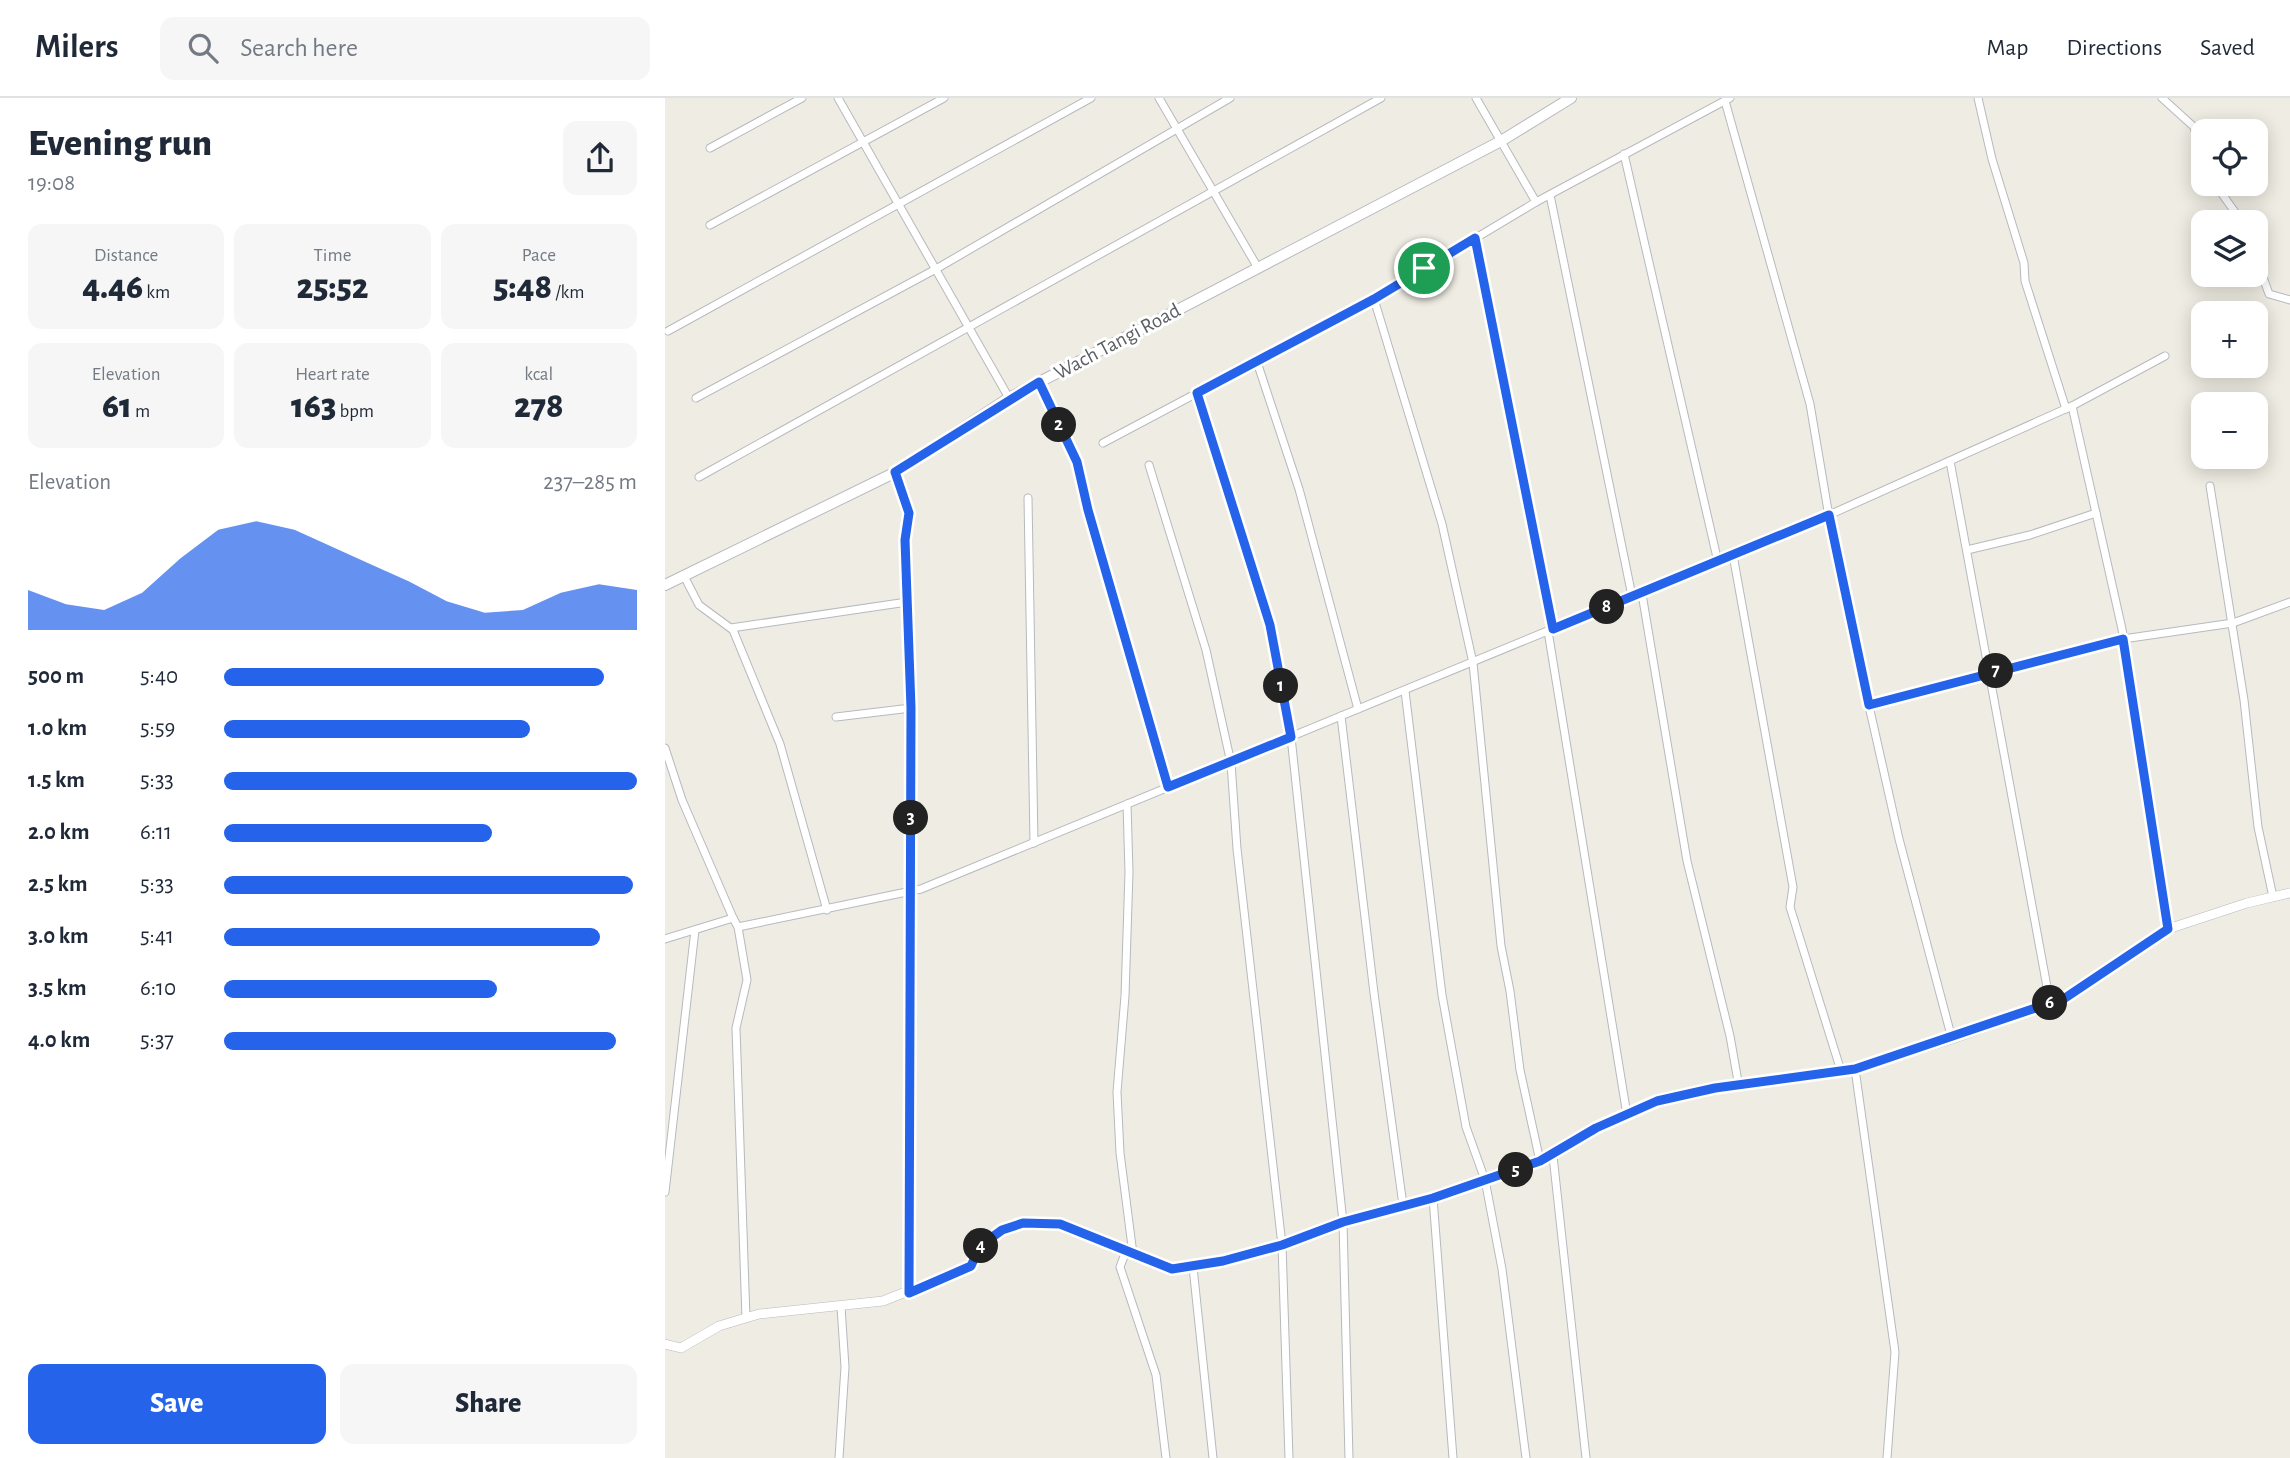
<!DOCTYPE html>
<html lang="en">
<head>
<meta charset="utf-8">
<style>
	:root { --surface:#fff; --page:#f6f6f7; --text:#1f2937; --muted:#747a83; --line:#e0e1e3; --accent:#2563eb }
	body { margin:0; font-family:"Alegreya Sans",sans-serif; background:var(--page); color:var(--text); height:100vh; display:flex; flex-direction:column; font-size:26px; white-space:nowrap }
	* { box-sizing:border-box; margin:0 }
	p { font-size:23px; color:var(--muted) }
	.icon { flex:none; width:38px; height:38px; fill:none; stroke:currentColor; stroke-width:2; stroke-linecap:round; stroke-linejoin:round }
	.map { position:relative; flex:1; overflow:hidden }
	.sheet { display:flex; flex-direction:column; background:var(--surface); width:665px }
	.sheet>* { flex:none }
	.tools { position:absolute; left:1526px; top:21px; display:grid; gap:14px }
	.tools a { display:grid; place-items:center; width:77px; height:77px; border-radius:14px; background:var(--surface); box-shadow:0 4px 18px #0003; font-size:35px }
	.pin { position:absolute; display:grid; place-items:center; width:60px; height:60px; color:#fff; margin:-30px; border:4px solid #fff; border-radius:50%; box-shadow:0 2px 7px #0007 }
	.km { position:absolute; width:35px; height:35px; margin:-18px; border-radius:50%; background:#222; color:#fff; font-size:19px; line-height:35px; text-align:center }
	.round { display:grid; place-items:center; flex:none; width:74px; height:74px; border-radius:14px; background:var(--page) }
	.head { display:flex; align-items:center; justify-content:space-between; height:119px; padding:0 28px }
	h1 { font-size:38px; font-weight:800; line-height:52px }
	.figures { display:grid; grid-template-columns:repeat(3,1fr); gap:10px; height:119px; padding:7px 28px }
	.figures div { display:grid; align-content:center; border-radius:14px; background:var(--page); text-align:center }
	.figures b { font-size:35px; font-weight:800 }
	.figures small { font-size:19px; font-weight:400 }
	.figures p { font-size:19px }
	.chart { height:196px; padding:14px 28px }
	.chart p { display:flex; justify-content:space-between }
	.chart svg { width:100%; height:126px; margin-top:7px; fill:var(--accent); opacity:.7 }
	.action { display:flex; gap:14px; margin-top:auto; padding:14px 28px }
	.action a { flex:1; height:80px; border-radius:14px; background:var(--accent); color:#fff; font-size:28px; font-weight:800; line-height:80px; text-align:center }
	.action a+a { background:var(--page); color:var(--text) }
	ul { padding:0 28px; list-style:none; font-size:23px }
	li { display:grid; grid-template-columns:112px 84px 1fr; align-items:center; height:52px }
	li i { height:18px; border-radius:9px; background:var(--accent) }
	header { display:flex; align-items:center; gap:42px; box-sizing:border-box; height:98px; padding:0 35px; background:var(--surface); border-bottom:2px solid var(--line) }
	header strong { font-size:33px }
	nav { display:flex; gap:38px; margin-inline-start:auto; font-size:24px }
	.search { width:490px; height:63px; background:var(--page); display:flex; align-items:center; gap:18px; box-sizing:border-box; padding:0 24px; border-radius:14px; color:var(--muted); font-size:26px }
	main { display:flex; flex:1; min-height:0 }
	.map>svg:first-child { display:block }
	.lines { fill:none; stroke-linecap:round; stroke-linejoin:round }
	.minor-casing { stroke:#b6babe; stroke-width:9 }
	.tertiary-casing { stroke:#b6babe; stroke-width:10 }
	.secondary-casing { stroke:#b7bbc0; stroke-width:12 }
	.minor { stroke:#fff; stroke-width:7 }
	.tertiary { stroke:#fff; stroke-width:9 }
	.secondary { stroke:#fff; stroke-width:10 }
	.route-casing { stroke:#fff; stroke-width:14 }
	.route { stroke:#2563eb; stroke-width:9 }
	.labels { text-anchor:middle; stroke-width:6; stroke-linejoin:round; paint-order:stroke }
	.street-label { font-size:21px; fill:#5b6065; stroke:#fff }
</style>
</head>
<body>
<header>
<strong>Milers</strong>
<div class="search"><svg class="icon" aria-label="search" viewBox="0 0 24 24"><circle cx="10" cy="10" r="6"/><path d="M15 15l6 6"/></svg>Search here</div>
<nav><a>Map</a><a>Directions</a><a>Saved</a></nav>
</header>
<main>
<section class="sheet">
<div class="head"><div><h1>Evening run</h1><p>19:08</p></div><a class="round"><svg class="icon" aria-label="share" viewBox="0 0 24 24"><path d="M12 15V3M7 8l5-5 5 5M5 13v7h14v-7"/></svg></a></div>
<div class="figures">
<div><p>Distance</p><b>4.46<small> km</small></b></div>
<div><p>Time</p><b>25:52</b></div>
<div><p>Pace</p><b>5:48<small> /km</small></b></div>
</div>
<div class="figures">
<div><p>Elevation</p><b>61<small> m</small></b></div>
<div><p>Heart rate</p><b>163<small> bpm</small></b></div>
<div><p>kcal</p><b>278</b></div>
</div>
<div class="chart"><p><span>Elevation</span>237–285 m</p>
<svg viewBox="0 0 160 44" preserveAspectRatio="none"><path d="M0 44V30L10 35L20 37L30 31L40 19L50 9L60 6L70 9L80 15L90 21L100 27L110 34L120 38L130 37L140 31L150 28L160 30V44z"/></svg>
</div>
<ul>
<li><b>500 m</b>5:40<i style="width:92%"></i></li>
<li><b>1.0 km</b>5:59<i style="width:74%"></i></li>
<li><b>1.5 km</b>5:33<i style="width:100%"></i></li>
<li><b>2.0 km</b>6:11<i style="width:65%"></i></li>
<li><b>2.5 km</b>5:33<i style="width:99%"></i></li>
<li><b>3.0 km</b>5:41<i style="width:91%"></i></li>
<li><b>3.5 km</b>6:10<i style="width:66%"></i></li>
<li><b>4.0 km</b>5:37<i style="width:95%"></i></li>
</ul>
<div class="action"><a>Save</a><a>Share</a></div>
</section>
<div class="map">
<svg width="1625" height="1360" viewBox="0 0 1625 1360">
	<rect width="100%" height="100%" fill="#efece3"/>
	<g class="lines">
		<defs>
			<g id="minor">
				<polyline points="173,0 344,300"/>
				<polyline points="494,0 593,170"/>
				<polyline points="811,0 871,104"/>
				<polyline points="1313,0 1327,61 1359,165 1360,183 1401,311"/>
				<polyline points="1497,0 1529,29 1538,64"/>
				<polyline points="1060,3 1145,306 1172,466 1234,741 1287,941"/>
				<polyline points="45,50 137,0"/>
				<polyline points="959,56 1053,464"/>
				<polyline points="1550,86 1577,124"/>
				<polyline points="885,97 967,498"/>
				<polyline points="45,127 279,0"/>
				<polyline points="810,140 888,531"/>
				<polyline points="1591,160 1604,196 1625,202"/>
				<polyline points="709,201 777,426 808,565 836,848 845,893 855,972 875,1063"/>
				<polyline points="3,233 426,0"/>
				<polyline points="592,264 634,391 693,611"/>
				<polyline points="374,284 412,364 423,412 454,513 485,631 492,642 503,689"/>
				<polyline points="532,295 605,527 626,639 678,1124 684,1360"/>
				<polyline points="31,300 271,171 565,0"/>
				<polyline points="1407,308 1457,531 1503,831"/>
				<polyline points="438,345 709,201 871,104 1065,0"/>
				<polyline points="1285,363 1385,905"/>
				<polyline points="484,367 541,552 566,665 572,751 617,1147 624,1360"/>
				<polyline points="231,374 244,415 240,442 246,610 244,1195"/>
				<polyline points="34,379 716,0"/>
				<polyline points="1545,388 1579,602 1593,729 1608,799"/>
				<polyline points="363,400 369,745"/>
				<polyline points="1302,452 1365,437 1431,415"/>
				<polyline points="1068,457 1128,789 1125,809 1176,973"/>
				<polyline points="19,478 34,507 68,532 115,646 162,812"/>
				<polyline points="977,496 1022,763 1065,938 1074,989"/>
				<polyline points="66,530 242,504"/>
				<polyline points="883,533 962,1017"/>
				<polyline points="740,593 777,897 801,1029 820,1082 837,1171 861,1360"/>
				<polyline points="1204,607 1458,541 1568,525 1625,504"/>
				<polyline points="676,618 709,895 738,1107"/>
				<polyline points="171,619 246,610"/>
				<polyline points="0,650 17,702 68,820"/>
				<polyline points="462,706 464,774 460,898 452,994 455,1055 468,1156"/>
				<polyline points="73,829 82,882 71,930 81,1220"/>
				<polyline points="0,841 68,820 73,829 256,791 1164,417 1407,308 1500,258"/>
				<polyline points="1190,971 1230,1254 1222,1360"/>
				<polyline points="888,1058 921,1360"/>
				<polyline points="0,1094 30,832"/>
				<polyline points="768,1100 788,1360"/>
				<polyline points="461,1153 455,1169 491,1277 501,1360"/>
				<polyline points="528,1169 548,1360"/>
				<polyline points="174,1360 180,1269 176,1209"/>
			</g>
			<polyline id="tertiary" points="0,1246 16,1250 54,1228 94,1216 218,1203 306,1168 315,1148 337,1132 358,1125 395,1126 507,1171 558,1163 617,1147 678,1124 768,1100 875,1063 931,1030 992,1003 1050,990 1190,971 1287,941 1400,900 1503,831 1582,805 1625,795"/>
			<polyline id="secondary" points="0,487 231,374 344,300 836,43 906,0"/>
		</defs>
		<use href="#minor" class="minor-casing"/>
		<use href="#tertiary" class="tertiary-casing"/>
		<use href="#secondary" class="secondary-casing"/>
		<use href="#minor" class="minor"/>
		<use href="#tertiary" class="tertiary"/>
		<use href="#secondary" class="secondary"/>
	</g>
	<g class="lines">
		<defs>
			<polygon id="route" points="810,140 888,531 1164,417 1204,607 1458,541 1503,831 1400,900 1190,971 1050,990 992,1003 931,1030 875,1063 768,1100 678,1124 617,1147 558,1163 507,1171 395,1126 358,1125 337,1132 315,1148 306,1168 244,1195 246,610 240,442 244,415 230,374 374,284 412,364 423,412 503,689 626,639 605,527 532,295 709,201"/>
		</defs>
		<use href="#route" class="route-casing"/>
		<use href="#route" class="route"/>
	</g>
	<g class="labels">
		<g class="street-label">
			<text transform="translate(452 243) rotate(-28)" y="7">Wach Tangi Road</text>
		</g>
	</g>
</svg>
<div class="tools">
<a><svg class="icon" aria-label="locate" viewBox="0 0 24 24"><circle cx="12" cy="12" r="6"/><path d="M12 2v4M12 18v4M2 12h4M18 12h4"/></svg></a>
<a><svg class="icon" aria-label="layers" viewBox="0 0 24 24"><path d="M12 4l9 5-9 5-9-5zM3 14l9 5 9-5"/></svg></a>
<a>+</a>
<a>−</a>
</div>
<div class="pin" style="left:759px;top:170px;background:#1e9e55"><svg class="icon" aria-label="arrive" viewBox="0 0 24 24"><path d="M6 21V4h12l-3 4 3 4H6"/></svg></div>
<b class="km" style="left:616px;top:588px">1</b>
<b class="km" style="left:394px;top:327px">2</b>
<b class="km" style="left:246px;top:720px">3</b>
<b class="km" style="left:316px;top:1148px">4</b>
<b class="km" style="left:851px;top:1072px">5</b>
<b class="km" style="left:1385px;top:905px">6</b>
<b class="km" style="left:1331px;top:573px">7</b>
<b class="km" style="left:942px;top:509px">8</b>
</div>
</main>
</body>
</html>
